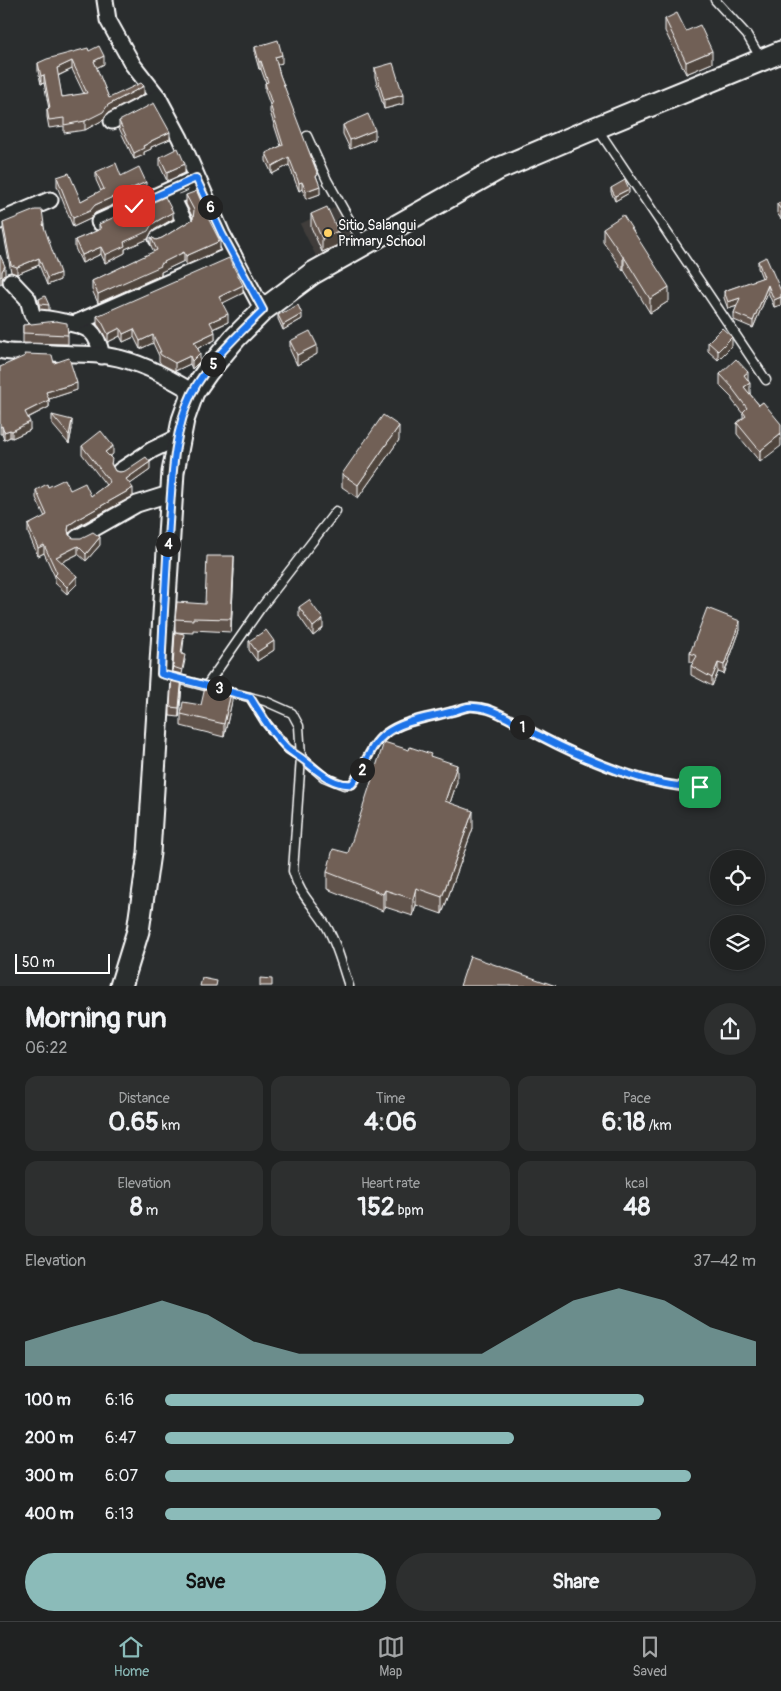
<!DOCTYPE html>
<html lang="en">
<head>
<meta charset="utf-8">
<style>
	:root { --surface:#202222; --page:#2d2f2f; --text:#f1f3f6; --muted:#a2a4a5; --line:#3d3f40; --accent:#8bbbb9 }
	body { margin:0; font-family:Pangolin,sans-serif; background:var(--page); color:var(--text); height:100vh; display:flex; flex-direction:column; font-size:19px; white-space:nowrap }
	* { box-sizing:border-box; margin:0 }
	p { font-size:16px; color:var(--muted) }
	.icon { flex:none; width:28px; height:28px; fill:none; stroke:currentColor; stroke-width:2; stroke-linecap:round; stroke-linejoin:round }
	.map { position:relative; height:986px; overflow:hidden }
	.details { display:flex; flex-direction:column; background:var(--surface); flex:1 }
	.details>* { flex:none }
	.buttons { position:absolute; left:710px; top:850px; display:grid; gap:10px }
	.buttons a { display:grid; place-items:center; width:55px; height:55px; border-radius:50%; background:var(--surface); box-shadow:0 1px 4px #0004,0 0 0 1px var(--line); font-size:25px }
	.scale { position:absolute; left:15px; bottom:12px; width:95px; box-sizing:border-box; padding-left:5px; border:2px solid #fff; border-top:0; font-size:14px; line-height:18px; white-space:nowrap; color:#fff; -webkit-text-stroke:4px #2a2d2e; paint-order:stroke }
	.pin { position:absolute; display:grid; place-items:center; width:42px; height:42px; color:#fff; margin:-21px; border-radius:10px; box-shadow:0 2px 8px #0006 }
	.km { position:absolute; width:25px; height:25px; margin:-12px; border-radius:50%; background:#222; color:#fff; font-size:14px; line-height:25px; text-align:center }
	.round { display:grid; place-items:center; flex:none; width:52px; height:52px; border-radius:26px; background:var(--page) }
	.summary { display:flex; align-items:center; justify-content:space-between; height:85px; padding:0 25px }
	h1 { font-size:28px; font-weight:700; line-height:38px }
	.figures { display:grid; grid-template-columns:repeat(3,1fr); gap:8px; height:85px; padding:5px 25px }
	.figures div { display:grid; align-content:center; border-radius:12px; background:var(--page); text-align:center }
	.figures b { font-size:25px; font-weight:700 }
	.figures small { font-size:14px; font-weight:400 }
	.figures p { font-size:14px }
	.chart { height:140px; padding:10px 25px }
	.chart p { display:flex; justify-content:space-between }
	.chart svg { width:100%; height:90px; margin-top:5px; fill:var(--accent); opacity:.7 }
	.action { display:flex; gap:10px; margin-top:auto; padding:10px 25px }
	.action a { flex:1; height:58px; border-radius:30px; background:var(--accent); color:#111; font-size:20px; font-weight:700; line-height:58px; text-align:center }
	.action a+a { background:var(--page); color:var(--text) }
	ul { padding:0 25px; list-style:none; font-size:16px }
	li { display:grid; grid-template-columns:80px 60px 1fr; align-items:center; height:38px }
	li i { height:12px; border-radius:6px; background:var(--accent) }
	.tab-bar { display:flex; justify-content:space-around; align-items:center; height:70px; border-top:1px solid var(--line); background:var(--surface); font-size:14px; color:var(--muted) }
	.tab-bar a { display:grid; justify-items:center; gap:2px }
	.tab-bar .on { color:var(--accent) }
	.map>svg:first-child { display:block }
	.built { fill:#3f3d3a }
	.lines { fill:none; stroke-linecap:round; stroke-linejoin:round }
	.lane-casing { stroke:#fff; stroke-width:11 }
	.street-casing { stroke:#fff; stroke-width:19 }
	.secondary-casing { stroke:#fff; stroke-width:25 }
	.lane { stroke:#2a2d2e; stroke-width:8 }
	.street { stroke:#2a2d2e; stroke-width:15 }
	.secondary { stroke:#2a2d2e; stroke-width:21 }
	.wall { fill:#61534b; stroke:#fff; fill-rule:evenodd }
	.shaded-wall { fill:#4f443d; stroke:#fff }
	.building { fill:#716157; stroke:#fff; fill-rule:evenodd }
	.route-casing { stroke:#fff; stroke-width:10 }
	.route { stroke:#1a73e8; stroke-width:6 }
	.poi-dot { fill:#ffd166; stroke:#2a2d2e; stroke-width:2 }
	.labels { text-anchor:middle; stroke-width:4; stroke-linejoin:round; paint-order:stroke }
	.poi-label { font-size:14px; fill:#fff; stroke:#2a2d2e; text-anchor:start }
</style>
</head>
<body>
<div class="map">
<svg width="781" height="986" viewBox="0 0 781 986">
	<rect width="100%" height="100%" fill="#2a2d2e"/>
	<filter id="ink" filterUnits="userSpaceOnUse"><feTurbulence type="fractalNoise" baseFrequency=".02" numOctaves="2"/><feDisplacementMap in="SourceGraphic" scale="10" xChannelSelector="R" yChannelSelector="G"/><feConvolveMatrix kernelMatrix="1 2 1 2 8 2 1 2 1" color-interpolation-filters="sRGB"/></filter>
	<g filter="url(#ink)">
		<polygon class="built" points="338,206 355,241 318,260 300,224"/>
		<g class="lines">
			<defs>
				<g id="lane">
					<polyline points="715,0 747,35 761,59"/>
					<polyline points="597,128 766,380"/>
					<polyline points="307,136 327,180 363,244"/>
					<path d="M 174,200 C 186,197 196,195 195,181"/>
					<path d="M 162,675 L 265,701 L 292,713 L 299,726 L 301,757 L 293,871 C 299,894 313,905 325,924 C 337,943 342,966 349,986"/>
					<polyline points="207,685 260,609 336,511"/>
					<path d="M 250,697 L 266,723 L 288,749 L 301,757 L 324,777 L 344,785 L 352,784 C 365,769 368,747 385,734 C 404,720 428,718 450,712 C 456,711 462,708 468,707 C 474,706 482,708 487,709 C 502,713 527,729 542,737 C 584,759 652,789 700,787"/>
				</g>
				<g id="street">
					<polyline points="105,0 108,20 133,65 158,97 180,138 222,234 263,310"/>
					<polyline points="112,121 158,97"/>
					<polyline points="0,221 50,200"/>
					<polyline points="99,222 196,178"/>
					<polyline points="157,239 185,223 169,191"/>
					<path d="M 11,281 L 28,299 L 32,314 L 36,318 C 46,318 55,320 64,322 C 89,326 97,331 102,356"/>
					<polyline points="76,323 233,254"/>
					<path d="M 0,350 C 14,355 28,350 42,352 C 64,355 86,353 108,356 C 140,361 165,376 193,392"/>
					<polyline points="120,471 152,450 179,437"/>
					<polyline points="77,538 137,504 172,493"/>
				</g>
				<polyline id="secondary" points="121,986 138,931 149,853 173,472 183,420 193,392 207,372 235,338 263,310 313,273 498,169 583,133 781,52"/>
			</defs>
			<use href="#lane" class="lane-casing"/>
			<use href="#street" class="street-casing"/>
			<use href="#secondary" class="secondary-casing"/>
			<use href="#lane" class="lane"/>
			<use href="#street" class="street"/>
			<use href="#secondary" class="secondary"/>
		</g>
		<g class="wall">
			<polygon points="665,19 686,31 712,63 686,74 665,31"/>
			<polygon points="255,47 282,63 277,64 280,75 318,181 320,194 306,199 302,189 299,191 289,165 272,174 266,161 266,153 281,146 270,112 270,105 265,91 265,83 266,83 261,69 259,69 255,55"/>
			<path d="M 89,51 L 104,64 L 96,68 L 109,98 L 144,94 L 108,113 L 103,120 L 85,130 L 64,133 L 64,126 L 49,128 L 47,117 L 47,109 L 49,109 L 44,83 L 41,84 L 38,71 L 38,63 ZM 72,69 L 84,94 L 62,97 L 58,76 Z"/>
			<polygon points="375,68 403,104 384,109 375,77"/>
			<polygon points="119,121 170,139 151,147 151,149 144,152 144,155 134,159 119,128"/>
			<polygon points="343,125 375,139 350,149 343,134"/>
			<polygon points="160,157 185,173 167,181 160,166"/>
			<polygon points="96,172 121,176 146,190 95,213 90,219 73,227 57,186 57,177 81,201 101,191 96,180"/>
			<polygon points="611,188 629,193 615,201 611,192"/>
			<polygon points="186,195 220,250 186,265 184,261 161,272 161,275 98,303 92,290 92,281 154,252 151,246 151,237 156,240 162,238 193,219 193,218 186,204"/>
			<polygon points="781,202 781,219 777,213 777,204"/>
			<polygon points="311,214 338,245 322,252 311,227"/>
			<polygon points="173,219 152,231 148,239 125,249 125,253 105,263 101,254 82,263 75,248 75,240 99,230 99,224"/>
			<polygon points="3,223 44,224 44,228 60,280 47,285 39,265 17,274 11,272 3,230"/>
			<polygon points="603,228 669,301 650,313 624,270 623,271 603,241"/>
			<polygon points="758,261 781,291 781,305 774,307 768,292 753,328 734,320 734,313 737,306 728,309 724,298 724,291 762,278 758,268"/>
			<polygon points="243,293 222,303 228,322 214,329 215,340 198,348 200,361 192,369 190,364 175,371 161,364 159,361 159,356 153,343 140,349 134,337 123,342 120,336 108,342 102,331 97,324 97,316"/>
			<polygon points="39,299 49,305 49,310 40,309 39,303"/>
			<polygon points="278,315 302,319 283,330 278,319"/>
			<polygon points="23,325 68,335 68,344 23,343"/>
			<polygon points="290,341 317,354 297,365 290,350"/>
			<polygon points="708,342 732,346 718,360 708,351"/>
			<polygon points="54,363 77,390 49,399 49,407 28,418 30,430 12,438 10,437 4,440 2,434 0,367"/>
			<polygon points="720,374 748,380 750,394 759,405 763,402 760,462 737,434 737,423 743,418 743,414 732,400 732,398 720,386"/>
			<polygon points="52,415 72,429 69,444 52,424"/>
			<polygon points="399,440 358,498 342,487 342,474"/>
			<polygon points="82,446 113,454 109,457 112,465 115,471 120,472 150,470 130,484 133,496 78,526 69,533 69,535 73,538 100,545 86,561 78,554 62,562 77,584 67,594 55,583 55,577 44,553 38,556 28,533 28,525 45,517 36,498 36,490 48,487 70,490 91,496 106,485 82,454"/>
			<polygon points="234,569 231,632 193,630 193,633 175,632 175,619 205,604"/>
			<polygon points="299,607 323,628 313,636 299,616"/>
			<polygon points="740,630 724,674 718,672 712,686 691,675 691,666 693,663 690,662 690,653"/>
			<polygon points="184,639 182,655 185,660 182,674 173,672 173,667"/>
			<polygon points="249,641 274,650 257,661 249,650"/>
			<polygon points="182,686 179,717 170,716 170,707"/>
			<polygon points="232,701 224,737 181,726 181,714 201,705"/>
			<polygon points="431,756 457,782 450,803 473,828 442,914 416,905 413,916 385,907 383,911 327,889 327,872 348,853"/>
		</g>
		<g class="shaded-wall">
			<polygon points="712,51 712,63 686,74 686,62"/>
			<polygon points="282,55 282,63 275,65 275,57"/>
			<polygon points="104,56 104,64 94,69 94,61"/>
			<polygon points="72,61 72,69 57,76 57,68"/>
			<polygon points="261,61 261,69 259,69 259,62"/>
			<polygon points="44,75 44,83 41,84 41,76"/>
			<polygon points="144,86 144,94 108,113 103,120 85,130 85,121 108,105"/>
			<polygon points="403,95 403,104 384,109 384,100"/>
			<polygon points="375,130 375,139 350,149 350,140"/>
			<polygon points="170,132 170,139 151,147 151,149 144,152 144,155 134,159 134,153 151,141"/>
			<polygon points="289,157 289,165 272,174 272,166"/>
			<polygon points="185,164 185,173 167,181 167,172"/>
			<polygon points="146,182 146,190 95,213 90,219 73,227 73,218 95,205"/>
			<polygon points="302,182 302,189 299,191 299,183"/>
			<polygon points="320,186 320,194 306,199 306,191"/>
			<polygon points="629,189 629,193 615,201 615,196"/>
			<polygon points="173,212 173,219 152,231 148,239 125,249 125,253 105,263 105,255 152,224"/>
			<polygon points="338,231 338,245 322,252 322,239"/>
			<polygon points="220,241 220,250 186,265 186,256"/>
			<polygon points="101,247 101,254 82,263 82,255"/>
			<polygon points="184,252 184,261 161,272 161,275 98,303 98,294"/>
			<polygon points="623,257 624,257 624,270 623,271"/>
			<polygon points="39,258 39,265 17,274 17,267"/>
			<polygon points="5,266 5,274 2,278 2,283 0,284 0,277 2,271"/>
			<polygon points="60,273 60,280 47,285 47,278"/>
			<polygon points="243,285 243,293 219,305 219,297"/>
			<polygon points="768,285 768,292 753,328 753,321"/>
			<polygon points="669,287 669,301 650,313 650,299"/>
			<polygon points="781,297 781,305 774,307 774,300"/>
			<polygon points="740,298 740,305 728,309 728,302"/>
			<polygon points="228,314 228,322 210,330 210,322"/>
			<polygon points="302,314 302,319 283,330 283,325"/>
			<polygon points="120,328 120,336 108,342 108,334"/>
			<polygon points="134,329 134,337 123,342 123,334"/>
			<polygon points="215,332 215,340 194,350 194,342"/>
			<polygon points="153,335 153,343 140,349 140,341"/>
			<polygon points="732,337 732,346 718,360 718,351"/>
			<polygon points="317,345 317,354 297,365 297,355"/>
			<polygon points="200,353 200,361 192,369 192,361"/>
			<polygon points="190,356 190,364 175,371 175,363"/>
			<polygon points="748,372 748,384 744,375"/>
			<polygon points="77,383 77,390 46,400 46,392"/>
			<polygon points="750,383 750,395 744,387"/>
			<polygon points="49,400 49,407 25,419 25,412"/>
			<polygon points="72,420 72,429 69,444 69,435"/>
			<polygon points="30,422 30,430 12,438 12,431"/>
			<polygon points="2,426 2,434 0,434 0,427"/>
			<polygon points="399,426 399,440 358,498 358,485"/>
			<polygon points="10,430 10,437 4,440 4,432"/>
			<polygon points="781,434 781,446 760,462 760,451"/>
			<polygon points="113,446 113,454 105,460 105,452"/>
			<polygon points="150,462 150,470 126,487 126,479"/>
			<polygon points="133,488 133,496 78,526 69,533 68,538 68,530 69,525 78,519"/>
			<polygon points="100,537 100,545 86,561 86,554"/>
			<polygon points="44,545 44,553 38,556 38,548"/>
			<polygon points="78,546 78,554 56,565 56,557"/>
			<polygon points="234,556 234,569 231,632 231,619"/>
			<polygon points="77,576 77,584 67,594 67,587"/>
			<polygon points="323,619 323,628 313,636 313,627"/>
			<polygon points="740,621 740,630 724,674 724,665"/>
			<polygon points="274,641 274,650 257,661 257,652"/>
			<polygon points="718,663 718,672 712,686 712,678"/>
			<polygon points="182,677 182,686 179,717 179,708"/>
			<polygon points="232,688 232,701 224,737 224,724"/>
			<polygon points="457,765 457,782 445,818 445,801"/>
			<polygon points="473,811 473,828 442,914 442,897"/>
			<polygon points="416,888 416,905 413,916 413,899"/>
			<polygon points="385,890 385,907 383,911 383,894"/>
		</g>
		<g class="building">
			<polygon points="677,13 686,31 700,25 712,51 686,62 665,19"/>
			<polygon points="278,40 282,55 275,57 280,75 318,175 316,176 320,186 306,191 302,182 299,183 289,157 272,166 266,153 283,145 270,104 272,104 265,83 268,82 261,61 259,62 255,47"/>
			<path d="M 99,46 L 104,56 L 94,61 L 109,98 L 141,83 L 144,86 L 108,105 L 103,112 L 85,121 L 64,125 L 64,118 L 49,120 L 47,109 L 50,108 L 44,75 L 41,76 L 38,63 L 47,59 L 88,48 L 89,51 ZM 72,61 L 87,93 L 62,97 L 57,68 Z"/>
			<polygon points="393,63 403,95 384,100 375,68"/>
			<polygon points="154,103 170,132 151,141 151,142 143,146 144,148 134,153 119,121"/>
			<polygon points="368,114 375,130 350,140 343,125"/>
			<polygon points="178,148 185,164 167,172 160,157"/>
			<polygon points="116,163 121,176 139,167 146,182 95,205 90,211 73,218 57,177 69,173 81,201 104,189 96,172"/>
			<polygon points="625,180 629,189 615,196 611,188"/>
			<polygon points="197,191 207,216 220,241 186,256 184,252 160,264 161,266 98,294 92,281 157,250 151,237 156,240 162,238 193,219 194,210 186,195"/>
			<polygon points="164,195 173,212 152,224 148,231 124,242 125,246 105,255 101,247 82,255 75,240 101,229 99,224"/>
			<polygon points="781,202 781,210 777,204"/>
			<polygon points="327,207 338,231 322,239 311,214"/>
			<polygon points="35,210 42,210 44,224 43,224 60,273 47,278 39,258 17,267 11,265 3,223"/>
			<polygon points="623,215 669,287 650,299 624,257 623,257 603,228"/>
			<polygon points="0,255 5,266 2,271 2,276 0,277"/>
			<polygon points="766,257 781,291 781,297 774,300 768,285 753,321 734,313 740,298 728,302 724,291 764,277 758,261"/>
			<polygon points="229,258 243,285 219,297 228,314 210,322 215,332 194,342 200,353 192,361 190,356 175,363 161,355 159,352 161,352 153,335 140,341 134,329 123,334 120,328 108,334 102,322 97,316"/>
			<polygon points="45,296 49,305 40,304 39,299"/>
			<polygon points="298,305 302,314 283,325 278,315"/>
			<polygon points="56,321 67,323 68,335 23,333 23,325"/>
			<polygon points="722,328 732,337 718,351 708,342"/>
			<polygon points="310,331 317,345 297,355 290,341"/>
			<polygon points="24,354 52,355 54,363 69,358 77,383 46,392 49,400 25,412 30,422 12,431 10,430 4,432 2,426 0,427 0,367 25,356"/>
			<polygon points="736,359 748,372 744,375 750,383 744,387 759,405 763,402 781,424 781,434 760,451 737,423 746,416 743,412 747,408 732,388 733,388 720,374"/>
			<polygon points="52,415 72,420 69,435"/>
			<polygon points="383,415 399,426 358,485 342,474"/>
			<polygon points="101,431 113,446 105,452 112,459 111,464 115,471 120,472 125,471 146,457 150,462 126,479 133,488 78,519 69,525 68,530 69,535 73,538 81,538 93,532 100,537 86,554 78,546 56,557 77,576 67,587 55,575 57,573 44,545 38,548 28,525 47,515 36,490 47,484 48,487 65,479 70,490 85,483 91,496 110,482 82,446"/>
			<polygon points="207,556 234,556 231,619 193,618 193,620 175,619 177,602 205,604"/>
			<polygon points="309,600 323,619 313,627 299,607"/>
			<polygon points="707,608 740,621 724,665 718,663 712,678 691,666 697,656 690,653"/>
			<polygon points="266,630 274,641 257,652 249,641"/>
			<polygon points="175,632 184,634 181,654 185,655 182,670 173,667"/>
			<polygon points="172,674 182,677 179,708 170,707"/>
			<polygon points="206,683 232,688 224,724 181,714 183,702 201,705"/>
			<polygon points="384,742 409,750 410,747 431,754 430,756 457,765 445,801 473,811 442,897 416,888 413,899 385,890 383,894 327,872 333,849 348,853"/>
			<polygon points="470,956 556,986 460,986"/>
			<polygon points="202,978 217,981 216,986 200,986"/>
			<polygon points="260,978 272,979 272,986 260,986"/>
		</g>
	</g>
	<g class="lines" filter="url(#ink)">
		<defs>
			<path id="route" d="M 134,206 L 196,178 L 222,234 L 263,310 C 239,334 208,362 192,393 C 173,432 172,481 169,523 C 166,574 163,624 161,674 L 250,697 C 261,715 271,732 286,747 C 292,753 299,756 305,761 C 319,772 333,786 352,784 C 365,769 368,747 385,734 C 404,720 428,718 450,712 C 456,711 462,708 468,707 C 474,706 482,708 487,709 C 502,713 524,728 538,735 C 582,758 651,789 700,787"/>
		</defs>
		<use href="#route" class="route-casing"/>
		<use href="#route" class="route"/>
	</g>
	<circle class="poi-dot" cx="328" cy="233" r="5"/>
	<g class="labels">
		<g class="poi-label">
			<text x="338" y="230">Sitio Salangui<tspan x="338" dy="16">Primary School</tspan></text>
		</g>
	</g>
</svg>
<div class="buttons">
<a><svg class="icon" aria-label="locate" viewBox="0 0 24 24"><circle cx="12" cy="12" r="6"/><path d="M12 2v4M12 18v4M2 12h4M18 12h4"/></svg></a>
<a><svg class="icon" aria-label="layers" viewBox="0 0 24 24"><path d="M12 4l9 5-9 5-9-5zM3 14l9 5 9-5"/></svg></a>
</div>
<div class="scale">50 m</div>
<div class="pin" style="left:700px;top:787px;background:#1e9e55"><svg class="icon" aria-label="arrive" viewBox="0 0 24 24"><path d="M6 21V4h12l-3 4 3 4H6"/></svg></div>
<div class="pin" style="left:134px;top:206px;background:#d93025"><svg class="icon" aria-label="check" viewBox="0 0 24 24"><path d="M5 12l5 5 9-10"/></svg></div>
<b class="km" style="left:522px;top:727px">1</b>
<b class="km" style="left:362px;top:770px">2</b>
<b class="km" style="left:219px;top:688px">3</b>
<b class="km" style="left:168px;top:544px">4</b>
<b class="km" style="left:213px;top:364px">5</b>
<b class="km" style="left:210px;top:207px">6</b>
</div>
<section class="details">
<div class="summary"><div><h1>Morning run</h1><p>06:22</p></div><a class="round"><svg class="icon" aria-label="share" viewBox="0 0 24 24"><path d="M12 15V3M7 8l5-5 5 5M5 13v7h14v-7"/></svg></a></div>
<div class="figures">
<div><p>Distance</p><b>0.65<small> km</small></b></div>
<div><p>Time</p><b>4:06</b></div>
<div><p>Pace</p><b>6:18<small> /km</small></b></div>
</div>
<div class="figures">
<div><p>Elevation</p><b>8<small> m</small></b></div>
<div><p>Heart rate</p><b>152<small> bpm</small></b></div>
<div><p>kcal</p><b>48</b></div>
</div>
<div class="chart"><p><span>Elevation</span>37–42 m</p>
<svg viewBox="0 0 160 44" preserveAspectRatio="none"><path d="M0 44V32L10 25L20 19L30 12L40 19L50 32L60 38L70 38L80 38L90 38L100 38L110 25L120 12L130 6L140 12L150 25L160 32V44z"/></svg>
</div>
<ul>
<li><b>100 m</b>6:16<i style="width:81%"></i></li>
<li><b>200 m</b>6:47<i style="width:59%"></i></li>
<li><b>300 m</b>6:07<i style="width:89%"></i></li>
<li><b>400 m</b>6:13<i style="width:84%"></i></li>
</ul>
<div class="action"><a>Save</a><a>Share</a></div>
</section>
<nav class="tab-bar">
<a class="on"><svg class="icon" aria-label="home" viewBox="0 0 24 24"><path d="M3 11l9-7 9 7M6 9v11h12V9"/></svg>Home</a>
<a><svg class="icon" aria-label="map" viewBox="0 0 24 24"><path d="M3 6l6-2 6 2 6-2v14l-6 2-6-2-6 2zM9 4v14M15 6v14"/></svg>Map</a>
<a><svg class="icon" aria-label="saved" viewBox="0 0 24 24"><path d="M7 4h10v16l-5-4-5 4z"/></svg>Saved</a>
</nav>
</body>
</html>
